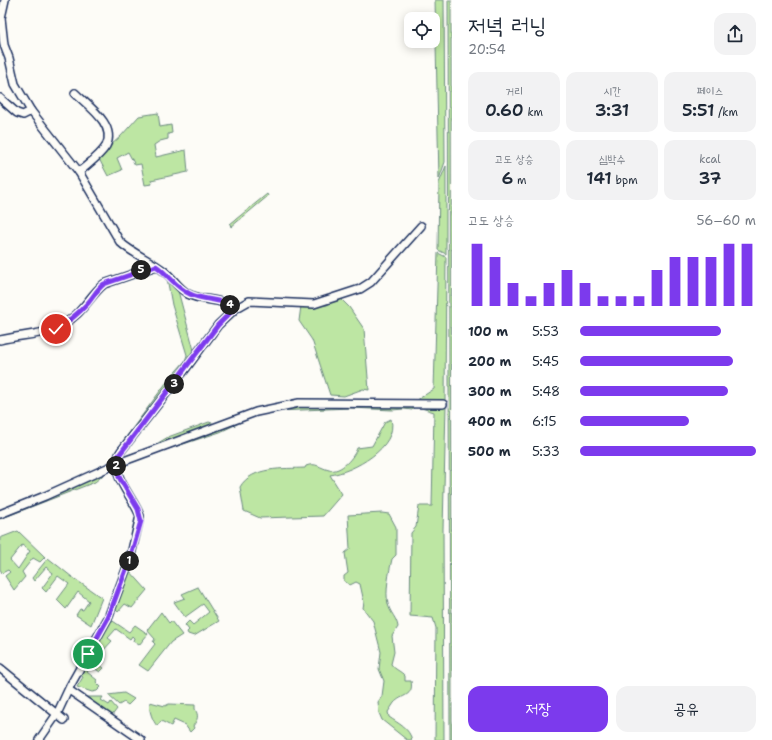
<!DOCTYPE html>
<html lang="ko">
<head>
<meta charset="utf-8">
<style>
	:root { --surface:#fff; --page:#f2f2f3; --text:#1f2937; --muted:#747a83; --accent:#7c3aed }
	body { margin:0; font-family:"Shantell Sans","Poor Story",sans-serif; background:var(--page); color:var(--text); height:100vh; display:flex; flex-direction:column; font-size:15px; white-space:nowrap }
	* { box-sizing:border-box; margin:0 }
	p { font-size:13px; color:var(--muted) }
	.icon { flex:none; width:22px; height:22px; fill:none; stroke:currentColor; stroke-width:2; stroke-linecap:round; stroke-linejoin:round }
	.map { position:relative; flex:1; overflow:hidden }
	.drawer { display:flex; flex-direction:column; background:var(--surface); width:320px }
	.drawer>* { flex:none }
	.tools { position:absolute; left:404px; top:12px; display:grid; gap:8px }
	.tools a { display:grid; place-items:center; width:36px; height:36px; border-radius:8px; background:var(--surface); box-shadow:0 2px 10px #0003; font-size:20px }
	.pin { position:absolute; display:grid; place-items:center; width:34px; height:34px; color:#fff; margin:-17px; border:2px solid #fff; border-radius:50%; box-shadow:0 1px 4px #0007 }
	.km { position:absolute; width:20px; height:20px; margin:-10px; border-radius:50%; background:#222; color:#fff; font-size:11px; line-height:20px; text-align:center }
	.round { display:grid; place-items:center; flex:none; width:42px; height:42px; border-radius:12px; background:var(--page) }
	.head { display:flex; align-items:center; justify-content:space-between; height:68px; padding:0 16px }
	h1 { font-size:22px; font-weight:600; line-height:30px }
	.metrics { display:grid; grid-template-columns:repeat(3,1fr); gap:6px; height:68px; padding:4px 16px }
	.metrics div { display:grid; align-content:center; border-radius:10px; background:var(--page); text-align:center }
	.metrics b { font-size:17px; font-weight:600 }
	.metrics small { font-size:11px; font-weight:400 }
	.metrics p { font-size:11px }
	.chart { height:112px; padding:8px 16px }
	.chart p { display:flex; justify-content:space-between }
	.chart svg { width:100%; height:72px; margin-top:4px; stroke:var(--accent); stroke-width:6 }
	.action { display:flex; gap:8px; margin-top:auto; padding:8px 16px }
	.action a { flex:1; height:46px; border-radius:12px; background:var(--accent); color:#fff; font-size:16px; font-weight:600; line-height:46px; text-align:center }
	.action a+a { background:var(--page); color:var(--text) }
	ul { padding:0 16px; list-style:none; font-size:13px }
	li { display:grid; grid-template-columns:64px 48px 1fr; align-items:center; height:30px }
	li i { height:10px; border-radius:5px; background:var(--accent) }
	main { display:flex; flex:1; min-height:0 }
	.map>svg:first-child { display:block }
	.green { fill:#bde6a3; stroke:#6c8a80; fill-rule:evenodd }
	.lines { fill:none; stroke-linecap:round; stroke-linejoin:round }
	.minor-tunnel { stroke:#d0d3d8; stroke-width:7; stroke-dasharray:7 3.5; stroke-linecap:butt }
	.minor-casing { stroke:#1b2f5e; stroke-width:10 }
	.minor { stroke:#fdfcf7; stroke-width:7 }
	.route-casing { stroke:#fff; stroke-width:8 }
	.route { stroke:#7c3aed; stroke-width:5 }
</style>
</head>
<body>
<main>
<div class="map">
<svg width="452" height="740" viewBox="0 0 452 740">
	<rect width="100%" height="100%" fill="#fdfcf7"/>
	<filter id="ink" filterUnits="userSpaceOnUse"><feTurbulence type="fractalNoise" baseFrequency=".025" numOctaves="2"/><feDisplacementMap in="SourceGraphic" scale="8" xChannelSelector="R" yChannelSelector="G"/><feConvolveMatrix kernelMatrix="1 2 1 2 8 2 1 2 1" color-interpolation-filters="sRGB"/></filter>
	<g filter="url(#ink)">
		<g class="green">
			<polygon points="435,0 444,0 445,162 439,179"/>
			<polygon points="448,0 451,0 452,740 450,740"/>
			<polygon points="158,113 160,127 171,125 172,133 168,134 168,139 160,141 154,145 156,157 186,150 188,172 151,180 152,184 145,185 141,164 135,165 128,152 117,158 122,170 108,176 98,157 121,136 139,116"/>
			<polygon points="446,166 446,254 438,250 439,183"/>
			<polygon points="267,194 268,196 231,227 230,224"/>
			<polygon points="438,253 446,257 445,402 414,402 434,389"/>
			<polygon points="167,278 177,287 195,354 117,455 115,452 169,379 185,361 187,355 172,305"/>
			<polygon points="340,298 349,307 364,329 369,390 363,389 344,396 330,395 312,340 299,321 301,306 327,305"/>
			<polygon points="298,405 446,406 443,529 444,740 435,740 436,628 433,618 410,616 411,533 416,527 419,506 432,506 434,412 415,406 412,410 404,409 392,410 351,408 278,411 252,417 220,432 153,454 152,451 256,413"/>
			<path d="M 391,419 C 399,447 353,472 330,475 L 342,494 L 323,516 L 260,518 L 244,511 L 240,487 C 252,466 284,469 305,468 L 306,466 C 316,462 320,468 329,470 C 341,473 354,457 357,448 L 372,446 L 385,422 Z"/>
			<polygon points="209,422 215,424 145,451 168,437"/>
			<polygon points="112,468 95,482 0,519 0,516"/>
			<path d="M 382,513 L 389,514 L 396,527 L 396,555 L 392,559 C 389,572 385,592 388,604 C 390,613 397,618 398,627 L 392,636 L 394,652 L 391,664 C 395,670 401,671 405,676 L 405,681 L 411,681 C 414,697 402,694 394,703 C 392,706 390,709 388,712 L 389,717 C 399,724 409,728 412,740 L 407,740 L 382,720 L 379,713 L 378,702 L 382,696 L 384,681 L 379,669 L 381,652 L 373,621 L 363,608 L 364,602 L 360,584 L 356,582 L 350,585 L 344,581 L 344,576 L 348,573 L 345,553 L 350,549 L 348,515 Z"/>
			<path d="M 18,531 L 45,557 L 40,562 L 33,558 L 22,572 L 25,577 L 14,590 L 5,576 L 10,572 L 8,570 L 2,573 L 0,569 L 0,538 ZM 22,545 L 30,551 L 18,569 L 10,560 Z"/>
			<polygon points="48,558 72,577 102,598 91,625 76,615 80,609 83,610 89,601 78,592 66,609 57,600 69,584 58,576 46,592 42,588 53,573 46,567 34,581 32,578"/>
			<polygon points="129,570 147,590 132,608 125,604 118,612 114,608"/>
			<polygon points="198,587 219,621 194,636 188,634 187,632 189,630 185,625 189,621 193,625 209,612 203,604 185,617 174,602 185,598 182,594"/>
			<polygon points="161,612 169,623 171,621 182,635 171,642 148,671 139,665 155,644 153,642 155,639 147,630"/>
			<polygon points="110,619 129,632 135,625 148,634 139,645 133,641 134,638 132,636 130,639 116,629 108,638 112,641 101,653 104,655 99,661 91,654"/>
			<polygon points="89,657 104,668 100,672 91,666 87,672 97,680 96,682 101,687 97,691 92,692 77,687 83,677 79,674"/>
			<polygon points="124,693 134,699 128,705 124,702 119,705 108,695"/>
			<polygon points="84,697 103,697 101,700 109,705 111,702 117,709 111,717"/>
			<path d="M 150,702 L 165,706 L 169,704 L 195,705 L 195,709 C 199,716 198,719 193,726 L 194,728 L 190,732 L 185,725 L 174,720 L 171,726 L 161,721 L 157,726 C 153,721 148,710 150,702 Z"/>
		</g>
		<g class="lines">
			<polyline class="minor-tunnel" points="443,404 452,404"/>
			<defs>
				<g id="minor">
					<polyline points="5,0 1,18 4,45 9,58 15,84 31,111"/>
					<path d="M 75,93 C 88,106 117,125 106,146 C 100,156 88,164 79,172"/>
					<path d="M 0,98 L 17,113 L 23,115 L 31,111 L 79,172 L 120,242 C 133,254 150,260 164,271 C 173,278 178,288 188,294 C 203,302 221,297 235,309"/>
					<path d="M 0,340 C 30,333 54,336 77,314 C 87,304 94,292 104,284 L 156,266"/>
					<polyline points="0,514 45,496 116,464 256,412 299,403 443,404"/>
					<polyline points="0,668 64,720"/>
					<polyline points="69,690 141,740"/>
					<path d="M 39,740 L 57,714 L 70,686 L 108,618 L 130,559 L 140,516 C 132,494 107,474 121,451 L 184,371 L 218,325 L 235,309 L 249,301 L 314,304 L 360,289 L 371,282 L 421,226"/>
				</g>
			</defs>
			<use href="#minor" class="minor-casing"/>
			<use href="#minor" class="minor"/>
		</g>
	</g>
	<g class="lines" filter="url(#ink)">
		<defs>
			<path id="route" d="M 56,329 C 68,322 79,313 88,303 C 94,296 97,289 104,284 L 156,266 C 168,274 176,288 190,294 C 204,301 222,298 235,308 L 218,325 L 116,459 L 119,477 L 138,509 L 141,521 L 130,559 L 108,618 L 88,654"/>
		</defs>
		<use href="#route" class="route-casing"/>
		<use href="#route" class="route"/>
	</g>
</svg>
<div class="tools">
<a><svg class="icon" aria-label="locate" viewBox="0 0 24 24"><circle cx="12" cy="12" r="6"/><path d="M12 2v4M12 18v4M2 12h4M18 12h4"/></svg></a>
</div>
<div class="pin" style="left:88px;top:654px;background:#1e9e55"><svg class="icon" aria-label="arrive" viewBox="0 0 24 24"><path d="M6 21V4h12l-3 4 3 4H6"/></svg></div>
<div class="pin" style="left:56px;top:329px;background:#d93025"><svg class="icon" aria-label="check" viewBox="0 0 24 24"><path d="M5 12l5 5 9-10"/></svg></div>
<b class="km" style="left:129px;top:561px">1</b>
<b class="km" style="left:116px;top:466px">2</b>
<b class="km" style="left:174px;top:384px">3</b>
<b class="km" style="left:230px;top:305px">4</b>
<b class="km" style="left:141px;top:270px">5</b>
</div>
<section class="drawer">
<div class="head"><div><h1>저녁 러닝</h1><p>20:54</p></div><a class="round"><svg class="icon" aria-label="share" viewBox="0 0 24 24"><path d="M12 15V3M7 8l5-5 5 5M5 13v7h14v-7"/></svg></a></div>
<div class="metrics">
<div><p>거리</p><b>0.60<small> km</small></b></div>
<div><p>시간</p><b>3:31</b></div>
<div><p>페이스</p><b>5:51<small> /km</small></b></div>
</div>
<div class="metrics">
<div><p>고도 상승</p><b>6<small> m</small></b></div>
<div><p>심박수</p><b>141<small> bpm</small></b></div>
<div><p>kcal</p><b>37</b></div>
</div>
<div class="chart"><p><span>고도 상승</span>56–60 m</p>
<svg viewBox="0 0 160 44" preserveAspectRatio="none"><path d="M5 44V6M15 44V14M25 44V30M35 44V38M45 44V30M55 44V22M65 44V30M75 44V38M85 44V38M95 44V38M105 44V22M115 44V14M125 44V14M135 44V14M145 44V6M155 44V6"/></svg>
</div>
<ul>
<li><b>100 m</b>5:53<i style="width:80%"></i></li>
<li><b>200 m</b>5:45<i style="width:87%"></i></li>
<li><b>300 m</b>5:48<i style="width:84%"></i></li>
<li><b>400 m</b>6:15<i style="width:62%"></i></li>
<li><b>500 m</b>5:33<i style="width:100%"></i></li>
</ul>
<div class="action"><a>저장</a><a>공유</a></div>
</section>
</main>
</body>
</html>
